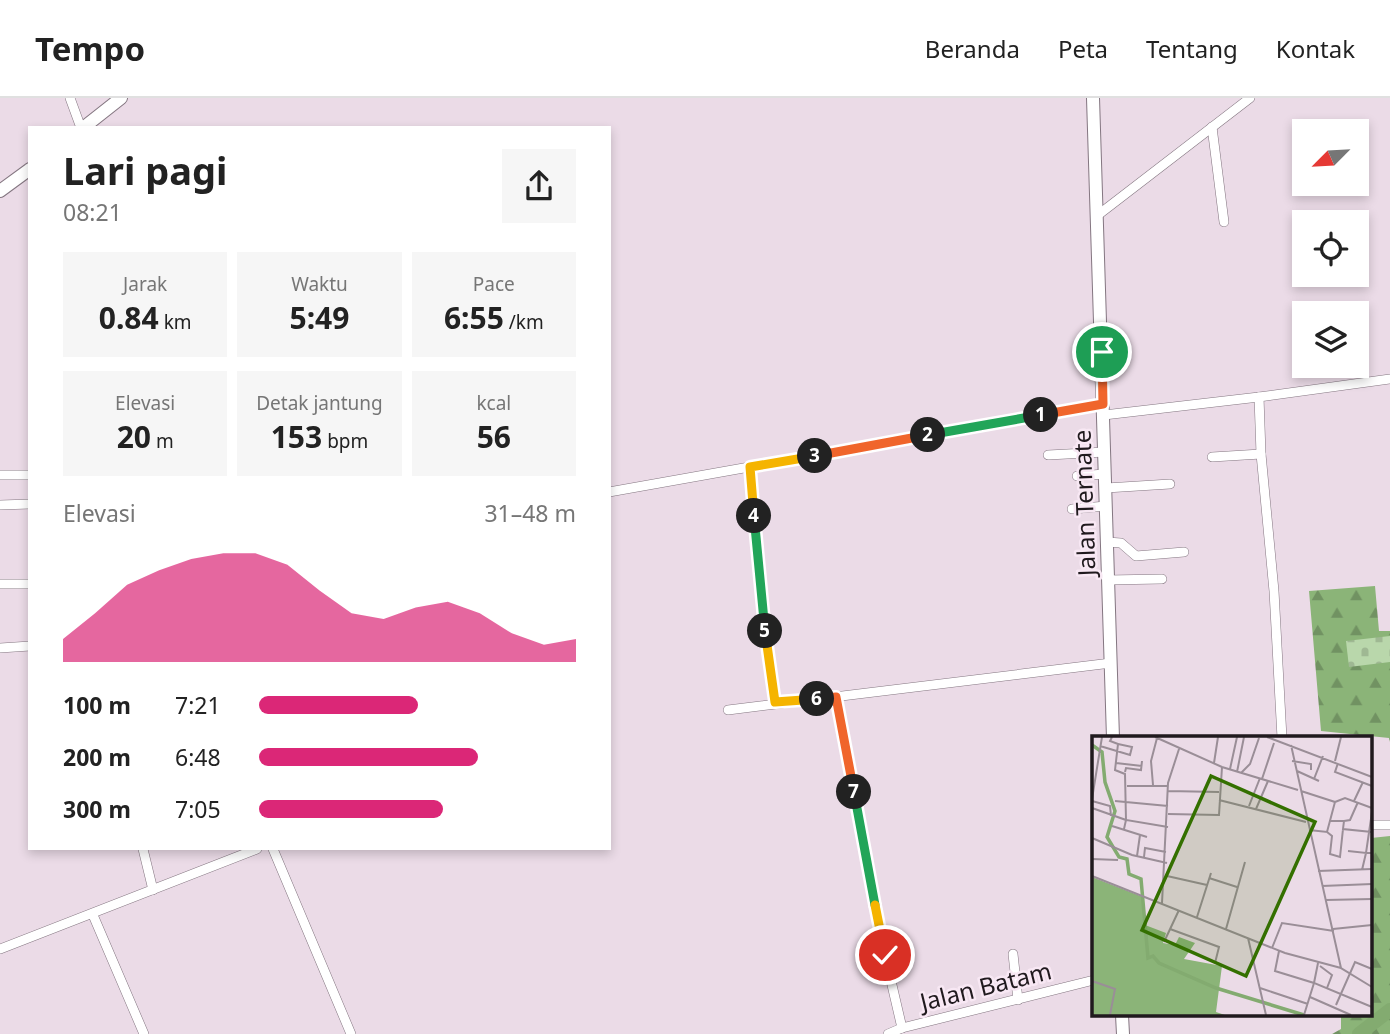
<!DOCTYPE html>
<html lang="id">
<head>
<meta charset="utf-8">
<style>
	:root { --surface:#fff; --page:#f6f6f6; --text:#222; --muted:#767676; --line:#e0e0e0; --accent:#db2777 }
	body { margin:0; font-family:"Noto Sans",sans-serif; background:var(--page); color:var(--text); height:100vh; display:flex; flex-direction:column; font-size:26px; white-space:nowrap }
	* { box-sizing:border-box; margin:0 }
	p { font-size:23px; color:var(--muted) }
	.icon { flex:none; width:38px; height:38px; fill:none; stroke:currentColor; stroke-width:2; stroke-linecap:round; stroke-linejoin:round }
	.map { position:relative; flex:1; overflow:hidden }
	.sheet { position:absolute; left:28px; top:28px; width:583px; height:724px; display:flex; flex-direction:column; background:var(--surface); border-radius:0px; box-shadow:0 4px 10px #0003 }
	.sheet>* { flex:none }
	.needle { width:46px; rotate:246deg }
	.tools { position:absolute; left:1292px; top:21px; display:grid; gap:14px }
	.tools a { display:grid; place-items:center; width:77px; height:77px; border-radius:0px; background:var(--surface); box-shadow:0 4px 10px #0003; font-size:35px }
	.pin { position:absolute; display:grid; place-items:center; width:60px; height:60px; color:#fff; margin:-30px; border:4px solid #fff; border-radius:50%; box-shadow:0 2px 7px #0007 }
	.km { position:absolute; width:35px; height:35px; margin:-18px; border-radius:50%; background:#222; color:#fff; font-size:19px; line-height:35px; text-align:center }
	.round { display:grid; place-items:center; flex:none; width:74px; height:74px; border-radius:0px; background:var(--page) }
	.headline { display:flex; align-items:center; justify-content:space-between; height:119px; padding:0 35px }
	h1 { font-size:38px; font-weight:700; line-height:52px }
	.metrics { display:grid; grid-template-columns:repeat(3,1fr); gap:10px; height:119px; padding:7px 35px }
	.metrics div { display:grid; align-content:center; border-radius:0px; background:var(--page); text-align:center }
	.metrics b { font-size:30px; font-weight:700 }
	.metrics small { font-size:19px; font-weight:400 }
	.metrics p { font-size:19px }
	.chart { height:196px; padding:14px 35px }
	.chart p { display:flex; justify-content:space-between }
	.chart svg { width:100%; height:126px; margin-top:7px; fill:var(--accent); opacity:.7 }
	ul { padding:0 35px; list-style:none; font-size:23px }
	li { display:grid; grid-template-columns:112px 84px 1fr; align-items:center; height:52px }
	li i { height:18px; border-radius:9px; background:var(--accent) }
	header { display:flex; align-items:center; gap:42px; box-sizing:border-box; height:98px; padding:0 35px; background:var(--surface); border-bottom:2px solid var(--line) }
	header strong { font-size:33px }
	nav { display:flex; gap:38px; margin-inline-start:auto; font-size:24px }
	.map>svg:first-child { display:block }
	.forest { fill:url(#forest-firs) }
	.cemetery { fill:url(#cemetery-stones) }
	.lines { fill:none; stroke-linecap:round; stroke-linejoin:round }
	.river { stroke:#83ab70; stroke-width:14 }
	.street-casing { stroke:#847681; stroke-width:10 }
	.secondary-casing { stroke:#847681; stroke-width:14 }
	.street { stroke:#fff; stroke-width:9 }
	.secondary { stroke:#fff; stroke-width:12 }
	.split-1-casing { stroke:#fff; stroke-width:14 }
	.split-2-casing { stroke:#fff; stroke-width:14 }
	.split-3-casing { stroke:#fff; stroke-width:14 }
	.split-4-casing { stroke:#fff; stroke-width:14 }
	.split-5-casing { stroke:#fff; stroke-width:14 }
	.split-6-casing { stroke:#fff; stroke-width:14 }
	.split-7-casing { stroke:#fff; stroke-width:14 }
	.split-8-casing { stroke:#fff; stroke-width:14 }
	.split-9-casing { stroke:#fff; stroke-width:14 }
	.split-1 { stroke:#f0652b; stroke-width:9 }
	.split-2 { stroke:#22a559; stroke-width:9 }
	.split-3 { stroke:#f0652b; stroke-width:9 }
	.split-4 { stroke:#f5b400; stroke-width:9 }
	.split-5 { stroke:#22a559; stroke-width:9 }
	.split-6 { stroke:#f5b400; stroke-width:9 }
	.split-7 { stroke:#f0652b; stroke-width:9 }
	.split-8 { stroke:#22a559; stroke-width:9 }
	.split-9 { stroke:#f5b400; stroke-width:9 }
	.labels { text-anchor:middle; stroke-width:5; stroke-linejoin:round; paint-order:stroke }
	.street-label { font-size:24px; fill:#201a1e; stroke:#f8e8f4 }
	.inset-river { fill:none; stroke:#83ab70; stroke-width:3.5 }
	.inset-road { fill:none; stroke:#9a8e97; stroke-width:2 }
	.view { fill:#347000; fill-opacity:0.15; stroke:#347000; stroke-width:3.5 }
	.inset-edge { fill:none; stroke:#201a1e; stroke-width:3.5 }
</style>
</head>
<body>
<header>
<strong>Tempo</strong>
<nav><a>Beranda</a><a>Peta</a><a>Tentang</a><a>Kontak</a></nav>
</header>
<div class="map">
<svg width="1390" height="936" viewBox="0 0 1390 936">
	<defs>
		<pattern id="forest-firs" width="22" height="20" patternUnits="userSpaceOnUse" patternTransform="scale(1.75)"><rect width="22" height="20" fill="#8bb478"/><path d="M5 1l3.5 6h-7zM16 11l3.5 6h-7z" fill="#719262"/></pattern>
		<pattern id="cemetery-stones" width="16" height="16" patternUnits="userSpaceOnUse" patternTransform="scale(1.75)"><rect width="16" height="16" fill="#b9d7ab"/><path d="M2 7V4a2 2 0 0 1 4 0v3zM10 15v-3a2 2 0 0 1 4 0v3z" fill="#9fb893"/></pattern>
	</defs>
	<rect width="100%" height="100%" fill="#ebdbe7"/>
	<g class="forest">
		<polygon points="1375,488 1379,533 1390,533 1390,644 1389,640 1321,633 1309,493"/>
		<polygon points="1390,738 1390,936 1332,936 1341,931 1341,917 1371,917 1371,740"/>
	</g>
	<polygon class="cemetery" points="1390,538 1390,564 1349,569 1346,543"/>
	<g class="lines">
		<polyline class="river" points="1359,936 1390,912"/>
		<defs>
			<g id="street">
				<polyline points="70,0 81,30"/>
				<polyline points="1212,29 1224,124"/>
				<polyline points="1098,117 1250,0"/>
				<polyline points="1104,317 1259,299"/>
				<polyline points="1048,357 1105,354"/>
				<polyline points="1212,359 1261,356"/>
				<polyline points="750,369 763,519 775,604"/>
				<polyline points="0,377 30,377"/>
				<polyline points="1077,378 1105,376"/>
				<polyline points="1106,390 1170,386"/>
				<polyline points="609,394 1103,306"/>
				<polyline points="0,407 30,406"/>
				<polyline points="1072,411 1106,408"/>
				<polyline points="1107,444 1121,445 1136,458 1184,454"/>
				<polyline points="1108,482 1162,481"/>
				<polyline points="0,486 30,486"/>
				<polyline points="0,550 30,548"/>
				<polyline points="836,599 885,857 902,930"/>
				<polyline points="728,612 1111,565"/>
				<polyline points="1282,640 1274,493 1261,356 1259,299 1390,281"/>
				<polyline points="1371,727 1390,727"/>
				<polyline points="143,751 153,792"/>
				<polyline points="273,751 351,936"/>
				<polyline points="93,817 144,936"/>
				<polyline points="0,851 257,751"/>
				<polyline points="1013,856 1018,902"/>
				<polyline points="888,936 902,930 1094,882"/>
			</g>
			<g id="secondary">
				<polyline points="1093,0 1113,640"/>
				<polyline points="83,30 121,0"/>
				<polyline points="0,93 30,71"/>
				<polyline points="1122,917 1123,936"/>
			</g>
		</defs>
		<use href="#street" class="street-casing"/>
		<use href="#secondary" class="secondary-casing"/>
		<use href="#street" class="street"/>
		<use href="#secondary" class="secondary"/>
	</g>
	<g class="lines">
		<defs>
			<polyline id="split-1" points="1041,317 1103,306 1102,254"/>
			<polyline id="split-2" points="928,337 1041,317"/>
			<polyline id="split-3" points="815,358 928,337"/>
			<polyline id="split-4" points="754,418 750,369 815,358"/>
			<polyline id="split-5" points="754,418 765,533"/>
			<polyline id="split-6" points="765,533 775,604 817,601"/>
			<polyline id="split-7" points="817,601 836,599 854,694"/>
			<polyline id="split-8" points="854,694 875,807"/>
			<polyline id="split-9" points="875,807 885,857"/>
		</defs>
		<use href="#split-1" class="split-1-casing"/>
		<use href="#split-2" class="split-2-casing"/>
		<use href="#split-3" class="split-3-casing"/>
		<use href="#split-4" class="split-4-casing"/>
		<use href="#split-5" class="split-5-casing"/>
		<use href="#split-6" class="split-6-casing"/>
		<use href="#split-7" class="split-7-casing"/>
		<use href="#split-8" class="split-8-casing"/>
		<use href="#split-9" class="split-9-casing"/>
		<use href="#split-1" class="split-1"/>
		<use href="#split-2" class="split-2"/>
		<use href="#split-3" class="split-3"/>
		<use href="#split-4" class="split-4"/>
		<use href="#split-5" class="split-5"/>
		<use href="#split-6" class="split-6"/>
		<use href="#split-7" class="split-7"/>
		<use href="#split-8" class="split-8"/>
		<use href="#split-9" class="split-9"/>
	</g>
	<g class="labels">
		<g class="street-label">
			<text transform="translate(1085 405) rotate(-92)" y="8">Jalan Ternate</text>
			<text transform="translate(986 889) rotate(-14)" y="8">Jalan Batam</text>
		</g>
	</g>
	<g transform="translate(1092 638)">
		<rect width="280" height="280" fill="#ebdbe7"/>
		<path d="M 0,141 L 51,161 L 53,189 L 74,197 L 71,207 L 83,209 L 87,201 L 103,207 L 92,223 L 130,230 L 124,276 L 133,279 L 0,279 Z" fill="#8bb478"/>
		<path class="inset-river" d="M 0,9 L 10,16 L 13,46 L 23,75 L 15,101 L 27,121 L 35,123 L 37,138 L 49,143 L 56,222 L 61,220 L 67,227 L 124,252 L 212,279"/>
		<path class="inset-road" d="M 20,1 L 18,5 L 26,8 L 23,34 L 33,38 L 34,84 L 76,91M 63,1 L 130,31 L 206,54M 175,1 L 280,41M 199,9 L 249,232 L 280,251M 8,10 L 38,19 L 40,11 L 26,8M 200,25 L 219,28 L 219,34M 243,25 L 249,1M 24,27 L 50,30M 122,27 L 126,1M 246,27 L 243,36 L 280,50M 138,33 L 145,1M 205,35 L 227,45M 33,36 L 34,32 L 49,34 L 50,25M 145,36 L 152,1M 149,37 L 158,28 L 167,2M 170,43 L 182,7M 222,43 L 231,20M 61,49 L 59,25 L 65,2M 35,50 L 76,50M 76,55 L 127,56M 209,55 L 243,66 L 235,96 L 217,94M 0,63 L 10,1M 127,64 L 214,86M 0,65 L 18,70 L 19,80M 23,65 L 76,70M 262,65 L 271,46M 243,66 L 253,62 L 280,72M 157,70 L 168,42M 0,72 L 34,84 L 32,93M 164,73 L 176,45M 76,78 L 127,79 L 130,31M 237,85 L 252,85 L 251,93 L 280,96M 252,85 L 258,84 L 266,66M 20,90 L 55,101M 235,96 L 240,100 L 238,118 L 248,121 L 251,93M 0,102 L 40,119 L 75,127M 256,115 L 274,117 L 280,76M 45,120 L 48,99M 52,121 L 53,112 L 74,116M 0,123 L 26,124M 270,134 L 274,117 L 280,117M 226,135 L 280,133M 0,140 L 193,217 L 249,232M 75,140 L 115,149M 117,142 L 145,151M 230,150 L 280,148M 234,164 L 280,163M 70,167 L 76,47 L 87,13M 105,181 L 119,137M 78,193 L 127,211 L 123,227M 134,193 L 153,126M 241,193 L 280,189M 156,202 L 174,279M 72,206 L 87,174M 180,212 L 190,187 L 242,195M 187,215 L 183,235 L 222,247 L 212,279M 226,227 L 222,247 L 280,271M 228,230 L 240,239 L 235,252M 0,245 L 23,253 L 18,279M 168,252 L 216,268M 218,261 L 259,279M 244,269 L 263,226 L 280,233"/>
		<path class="view" d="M 119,40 L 223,86 L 154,240 L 50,194 Z"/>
		<rect width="280" height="280" class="inset-edge"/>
	</g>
</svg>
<div class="tools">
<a><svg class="needle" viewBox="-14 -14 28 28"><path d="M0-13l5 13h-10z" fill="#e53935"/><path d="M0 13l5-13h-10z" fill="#767676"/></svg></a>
<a><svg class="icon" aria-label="locate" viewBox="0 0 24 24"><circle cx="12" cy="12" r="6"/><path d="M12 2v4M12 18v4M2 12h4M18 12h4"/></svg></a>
<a><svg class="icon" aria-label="layers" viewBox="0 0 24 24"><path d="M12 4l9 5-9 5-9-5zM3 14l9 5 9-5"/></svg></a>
</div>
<div class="pin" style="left:1102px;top:254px;background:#1e9e55"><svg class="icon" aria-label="arrive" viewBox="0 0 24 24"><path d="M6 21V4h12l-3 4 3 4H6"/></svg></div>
<div class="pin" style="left:885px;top:857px;background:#d93025"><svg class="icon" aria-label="check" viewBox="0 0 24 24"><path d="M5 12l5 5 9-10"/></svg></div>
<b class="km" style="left:1041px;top:317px">1</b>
<b class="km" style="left:928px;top:337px">2</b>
<b class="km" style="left:815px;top:358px">3</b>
<b class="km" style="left:754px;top:418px">4</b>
<b class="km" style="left:765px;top:533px">5</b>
<b class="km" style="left:817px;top:601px">6</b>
<b class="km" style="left:854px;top:694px">7</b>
<section class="sheet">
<div class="headline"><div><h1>Lari pagi</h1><p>08:21</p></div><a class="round"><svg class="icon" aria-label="share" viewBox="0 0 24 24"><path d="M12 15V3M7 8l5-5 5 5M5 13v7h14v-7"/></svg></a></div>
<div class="metrics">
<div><p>Jarak</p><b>0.84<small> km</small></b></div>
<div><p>Waktu</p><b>5:49</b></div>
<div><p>Pace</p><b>6:55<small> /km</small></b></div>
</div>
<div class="metrics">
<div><p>Elevasi</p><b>20<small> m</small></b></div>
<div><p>Detak jantung</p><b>153<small> bpm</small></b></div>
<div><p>kcal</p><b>56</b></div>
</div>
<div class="chart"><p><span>Elevasi</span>31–48 m</p>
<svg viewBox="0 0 160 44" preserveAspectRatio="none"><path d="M0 44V36L10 27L20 17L30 12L40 8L50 6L60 6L70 10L80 19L90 27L100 29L110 25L120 23L130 27L140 34L150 38L160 36V44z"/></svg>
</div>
<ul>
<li><b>100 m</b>7:21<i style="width:50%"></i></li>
<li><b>200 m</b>6:48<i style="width:69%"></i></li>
<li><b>300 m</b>7:05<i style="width:58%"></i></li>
</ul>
</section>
</div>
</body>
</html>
